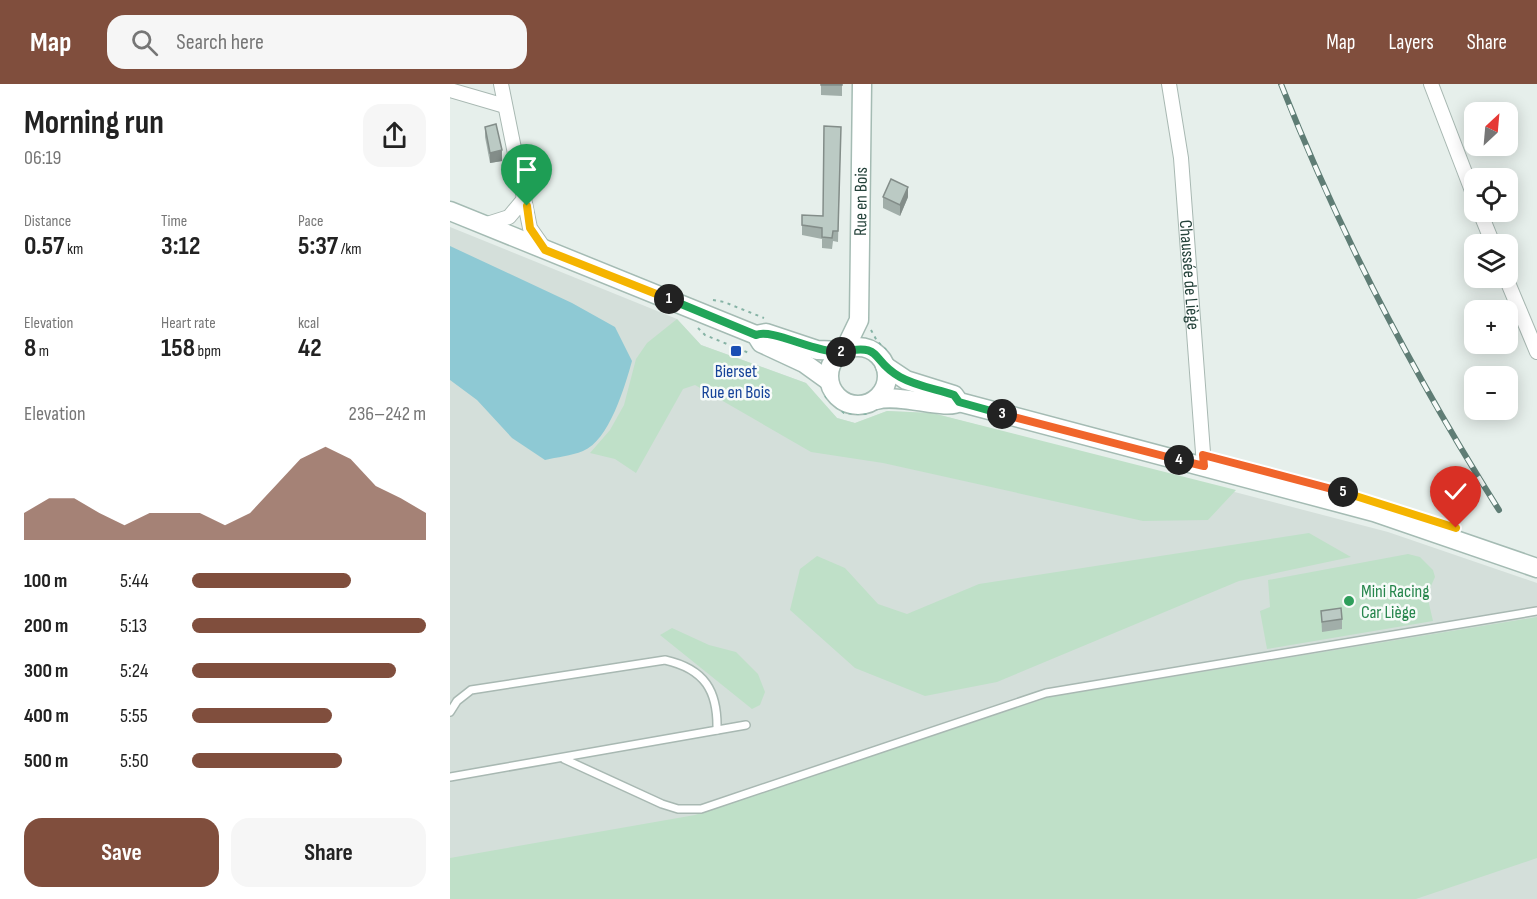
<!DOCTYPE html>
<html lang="en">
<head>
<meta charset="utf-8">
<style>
	:root { --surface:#fff; --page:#f6f6f6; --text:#222; --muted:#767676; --accent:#804e3d }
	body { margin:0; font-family:"Sofia Sans Condensed",sans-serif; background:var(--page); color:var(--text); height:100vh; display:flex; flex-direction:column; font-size:22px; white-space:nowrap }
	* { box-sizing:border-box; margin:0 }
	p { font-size:20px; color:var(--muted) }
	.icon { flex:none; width:33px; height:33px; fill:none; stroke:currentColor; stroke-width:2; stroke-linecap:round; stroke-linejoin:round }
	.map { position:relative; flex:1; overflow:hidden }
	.drawer { display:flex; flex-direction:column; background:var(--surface); width:450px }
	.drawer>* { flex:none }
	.needle { width:39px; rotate:26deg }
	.fabs { position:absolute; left:1014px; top:18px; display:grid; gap:12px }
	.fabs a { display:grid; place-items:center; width:54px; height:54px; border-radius:12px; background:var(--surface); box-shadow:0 3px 15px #0003; font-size:30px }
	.pin { position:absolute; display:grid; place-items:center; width:51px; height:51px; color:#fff; margin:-62px -26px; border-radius:50% 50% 50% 0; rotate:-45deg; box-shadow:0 0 6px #0007 }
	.pin .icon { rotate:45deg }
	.km { position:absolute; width:30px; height:30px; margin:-15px; border-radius:50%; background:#222; color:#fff; font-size:16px; line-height:30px; text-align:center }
	.round { display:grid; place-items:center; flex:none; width:63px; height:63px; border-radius:18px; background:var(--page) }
	.overview { display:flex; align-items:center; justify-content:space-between; height:102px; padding:0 24px }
	h1 { font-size:33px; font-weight:700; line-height:45px }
	.metrics { display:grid; grid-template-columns:repeat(3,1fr); gap:9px; height:102px; padding:6px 24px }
	.metrics div { display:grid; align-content:center }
	.metrics b { font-size:26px; font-weight:700 }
	.metrics small { font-size:16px; font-weight:400 }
	.metrics p { font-size:16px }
	.chart { height:168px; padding:12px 24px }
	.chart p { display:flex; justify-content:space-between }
	.chart svg { width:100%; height:108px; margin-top:6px; fill:var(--accent); opacity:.7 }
	.primary-button { display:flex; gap:12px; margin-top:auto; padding:12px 24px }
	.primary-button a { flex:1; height:69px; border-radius:18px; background:var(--accent); color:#fff; font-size:24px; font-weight:700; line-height:69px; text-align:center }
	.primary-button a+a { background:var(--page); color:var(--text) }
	ul { padding:0 24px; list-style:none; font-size:20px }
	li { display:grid; grid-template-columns:96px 72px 1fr; align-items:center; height:45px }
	li i { height:15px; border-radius:8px; background:var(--accent) }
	header { display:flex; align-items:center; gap:36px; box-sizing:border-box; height:84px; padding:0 30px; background:var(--accent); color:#fff }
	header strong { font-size:28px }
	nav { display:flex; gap:33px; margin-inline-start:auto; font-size:21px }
	.search { width:420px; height:54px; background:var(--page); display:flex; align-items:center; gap:15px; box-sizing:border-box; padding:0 21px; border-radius:18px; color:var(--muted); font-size:22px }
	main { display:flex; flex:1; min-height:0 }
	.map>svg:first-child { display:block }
	.built { fill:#d4dfda }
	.green { fill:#bfe0c8 }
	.water { fill:#8ec9d4 }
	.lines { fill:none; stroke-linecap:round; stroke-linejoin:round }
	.lane-casing { stroke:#a8b8b2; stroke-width:10 }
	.street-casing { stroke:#a8b8b2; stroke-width:16 }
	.secondary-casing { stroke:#a4bbb3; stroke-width:21 }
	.path { stroke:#86b3a5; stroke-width:2; stroke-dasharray:3 4.5; stroke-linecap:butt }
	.lane { stroke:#fff; stroke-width:7 }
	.street { stroke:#fff; stroke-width:14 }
	.secondary { stroke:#fff; stroke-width:18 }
	.rail-casing { stroke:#5f7d75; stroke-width:6 }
	.rail { stroke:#f7fbf9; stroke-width:4; stroke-dasharray:11; stroke-linecap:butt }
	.wall { fill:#a1aea9 }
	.shaded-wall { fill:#838d89 }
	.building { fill:#bbcac4; stroke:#838d89; stroke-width:1.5 }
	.split-1-casing { stroke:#fff; stroke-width:12 }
	.split-2-casing { stroke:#fff; stroke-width:12 }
	.split-3-casing { stroke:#fff; stroke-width:12 }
	.split-4-casing { stroke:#fff; stroke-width:12 }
	.split-5-casing { stroke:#fff; stroke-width:12 }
	.split-6-casing { stroke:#fff; stroke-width:12 }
	.split-1 { stroke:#f5b400; stroke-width:8 }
	.split-2 { stroke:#22a559; stroke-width:8 }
	.split-3 { stroke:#22a559; stroke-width:8 }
	.split-4 { stroke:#f0652b; stroke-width:8 }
	.split-5 { stroke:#f0652b; stroke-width:8 }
	.split-6 { stroke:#f5b400; stroke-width:8 }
	.transit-dot { fill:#1a4fb4; stroke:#f7fbf9; stroke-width:2 }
	.leisure-dot { fill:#2e9e5b; stroke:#f7fbf9; stroke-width:2 }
	.labels { text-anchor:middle; stroke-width:5; stroke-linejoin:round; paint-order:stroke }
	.street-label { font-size:18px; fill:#24423a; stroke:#f7fbf9 }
	.transit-label { font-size:18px; fill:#164399; stroke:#f7fbf9 }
	.leisure-label { font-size:18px; fill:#27864d; stroke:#f7fbf9; text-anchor:start }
</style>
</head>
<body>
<header>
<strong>Map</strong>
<div class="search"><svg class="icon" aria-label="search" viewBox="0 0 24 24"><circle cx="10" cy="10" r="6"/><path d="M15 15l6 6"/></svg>Search here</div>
<nav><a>Map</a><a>Layers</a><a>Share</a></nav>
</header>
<main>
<section class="drawer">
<div class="overview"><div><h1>Morning run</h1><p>06:19</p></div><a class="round"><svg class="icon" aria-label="share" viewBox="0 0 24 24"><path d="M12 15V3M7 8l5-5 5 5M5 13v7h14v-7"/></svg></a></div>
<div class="metrics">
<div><p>Distance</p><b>0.57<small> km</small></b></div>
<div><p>Time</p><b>3:12</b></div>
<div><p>Pace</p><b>5:37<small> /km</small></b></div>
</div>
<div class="metrics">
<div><p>Elevation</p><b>8<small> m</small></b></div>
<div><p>Heart rate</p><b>158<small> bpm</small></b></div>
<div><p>kcal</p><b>42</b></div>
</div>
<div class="chart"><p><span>Elevation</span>236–242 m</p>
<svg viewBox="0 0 160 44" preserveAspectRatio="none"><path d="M0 44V33L10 27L20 27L30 33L40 38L50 33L60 33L70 33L80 38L90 33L100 22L110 11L120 6L130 11L140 22L150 27L160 33V44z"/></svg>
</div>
<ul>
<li><b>100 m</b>5:44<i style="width:68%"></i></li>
<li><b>200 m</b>5:13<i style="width:100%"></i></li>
<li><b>300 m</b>5:24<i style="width:87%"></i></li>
<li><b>400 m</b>5:55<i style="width:60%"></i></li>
<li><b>500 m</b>5:50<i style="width:64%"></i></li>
</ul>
<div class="primary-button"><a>Save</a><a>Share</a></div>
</section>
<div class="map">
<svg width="1087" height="815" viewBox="0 0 1087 815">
	<rect width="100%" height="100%" fill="#e6efeb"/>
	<polygon class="built" points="0,143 227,235 251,261 356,299 387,334 405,339 437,327 482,329 938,448 1087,499 1087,815 0,815"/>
	<g class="green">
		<polygon points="227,235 251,261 356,299 387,334 405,339 437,327 482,329 786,406 758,436 693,437 433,379 361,368 245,301 233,305 186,389 165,375 140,369 160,346 174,321 186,275 197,259"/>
		<polygon points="859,449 901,473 789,497 547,598 475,612 405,584 340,526 350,485 367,472 395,484 428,520 457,530 529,500"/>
		<polygon points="958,470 970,473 983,486 985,493 977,511 983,537 817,565 810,527 820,523 818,496"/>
		<polygon points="1087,533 1087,774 966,815 0,815 0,774 245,731 600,613"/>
		<polygon points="222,544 259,561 286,568 308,590 315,608 310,621 302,625 210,551"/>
	</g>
	<path class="water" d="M 0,162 L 122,219 L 165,243 L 182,277 C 175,302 159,357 133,367 C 121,372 107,373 95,376 L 62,354 L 27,316 L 0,296 Z"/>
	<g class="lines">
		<defs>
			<g id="lane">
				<path d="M 0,628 L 7,617 L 21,606 L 215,576 C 255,585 268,607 267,646"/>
				<polyline points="114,675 212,720 228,725 251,725 596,609 1087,527"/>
				<polyline points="0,693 296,641"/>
			</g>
			<g id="street">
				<polyline points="51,0 80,144 94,164"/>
				<path id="s1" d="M 719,0 L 731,74 L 754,382"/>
				<polyline points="981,0 1024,112"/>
				<polyline points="0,6 55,22"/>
				<polyline points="1030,128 1043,160"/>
				<polyline points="34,141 59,133 74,115"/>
				<polyline points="1056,194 1087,268"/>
			</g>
			<g id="secondary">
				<polyline points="0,127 306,251 311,259 354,279 379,297"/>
				<polyline points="306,251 316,249 367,266 394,267"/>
				<circle cx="408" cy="292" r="29"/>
				<path id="s2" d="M 394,267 L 409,236 L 412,0"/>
				<polyline points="435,282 456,296 504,311 509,318 924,428 1087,484"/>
				<path d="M 426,316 C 450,309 497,327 509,318"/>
			</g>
		</defs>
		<use href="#lane" class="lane-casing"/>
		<use href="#street" class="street-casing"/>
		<use href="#secondary" class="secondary-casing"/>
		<g class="path">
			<polyline points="263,216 274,218 314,234"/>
			<polyline points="248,244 255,251 299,269"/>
			<polyline points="421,246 427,257 437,267"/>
			<polyline points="375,312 394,329 419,330"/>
		</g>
		<use href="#lane" class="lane"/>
		<use href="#street" class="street"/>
		<use href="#secondary" class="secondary"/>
		<defs>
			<path id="rail" d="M 831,0 C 890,150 963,290 1049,426"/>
		</defs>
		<use href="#rail" class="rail-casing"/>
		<use href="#rail" class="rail"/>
	</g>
	<g class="wall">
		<polygon points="371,0 392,0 392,12 371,11"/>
		<polygon points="35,43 52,77 40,79 35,53"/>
		<polygon points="391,43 388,158 383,157 382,165 372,164 372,155 352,151 352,131 373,132"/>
		<polygon points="433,113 458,113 450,132 433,124"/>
		<polygon points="871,527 892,535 892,545 872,548"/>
	</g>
	<g class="shaded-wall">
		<polygon points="52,66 52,77 40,79 40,69"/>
		<polygon points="458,103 458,113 450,132 450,121"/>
	</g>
	<g class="building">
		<rect x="371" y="0" width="21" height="1"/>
		<polygon points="46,40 52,66 40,69 35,43"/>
		<polygon points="374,42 391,43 388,147 383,147 382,154 372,153 372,144 352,141 352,131 373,132"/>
		<polygon points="441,95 458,103 450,121 433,113"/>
		<polygon points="891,524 892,535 872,538 871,527"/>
	</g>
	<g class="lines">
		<defs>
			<polyline id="split-1" points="77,122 80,144 95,166 219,215"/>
			<path id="split-2" d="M 219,215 L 306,251 C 322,244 365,269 391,268"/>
			<path id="split-3" d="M 391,268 C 435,259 419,276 450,293 C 466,302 486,305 504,311 L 509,318 L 552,330"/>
			<polyline id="split-4" points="552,330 729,376"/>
			<polyline id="split-5" points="729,376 754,382 753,371 893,408"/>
			<polyline id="split-6" points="893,408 1006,444"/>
		</defs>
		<use href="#split-1" class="split-1-casing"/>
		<use href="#split-2" class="split-2-casing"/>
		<use href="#split-3" class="split-3-casing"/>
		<use href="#split-4" class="split-4-casing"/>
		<use href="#split-5" class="split-5-casing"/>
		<use href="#split-6" class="split-6-casing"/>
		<use href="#split-1" class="split-1"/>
		<use href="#split-2" class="split-2"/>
		<use href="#split-3" class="split-3"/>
		<use href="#split-4" class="split-4"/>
		<use href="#split-5" class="split-5"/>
		<use href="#split-6" class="split-6"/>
	</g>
	<rect class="transit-dot" x="280" y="261" width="12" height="12" rx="3"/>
	<circle class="leisure-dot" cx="899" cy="517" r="6"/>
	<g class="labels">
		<g class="street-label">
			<text dy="6" stroke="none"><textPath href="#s2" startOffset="153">Rue en Bois</textPath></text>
			<text dy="6" stroke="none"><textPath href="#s1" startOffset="192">Chaussée de Liège</textPath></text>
		</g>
		<g class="transit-label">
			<text x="286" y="293">Bierset<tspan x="286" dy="21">Rue en Bois</tspan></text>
		</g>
		<g class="leisure-label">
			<text x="911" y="513">Mini Racing<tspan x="911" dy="21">Car Liège</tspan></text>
		</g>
	</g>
</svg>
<div class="fabs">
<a><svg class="needle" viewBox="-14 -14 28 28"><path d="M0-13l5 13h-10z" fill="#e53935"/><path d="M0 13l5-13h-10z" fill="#767676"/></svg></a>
<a><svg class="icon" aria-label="locate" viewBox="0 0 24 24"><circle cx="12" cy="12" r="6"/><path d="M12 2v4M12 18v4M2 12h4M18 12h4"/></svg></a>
<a><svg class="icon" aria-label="layers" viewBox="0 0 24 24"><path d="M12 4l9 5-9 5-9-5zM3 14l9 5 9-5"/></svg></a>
<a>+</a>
<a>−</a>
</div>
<div class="pin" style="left:77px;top:122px;background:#1e9e55"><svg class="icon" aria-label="arrive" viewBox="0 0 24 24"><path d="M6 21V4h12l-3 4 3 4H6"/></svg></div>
<div class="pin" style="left:1006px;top:444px;background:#d93025"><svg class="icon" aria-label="check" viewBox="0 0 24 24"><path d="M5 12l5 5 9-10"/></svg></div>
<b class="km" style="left:219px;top:215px">1</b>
<b class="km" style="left:391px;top:268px">2</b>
<b class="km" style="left:552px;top:330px">3</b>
<b class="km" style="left:729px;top:376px">4</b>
<b class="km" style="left:893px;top:408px">5</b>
</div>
</main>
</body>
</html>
